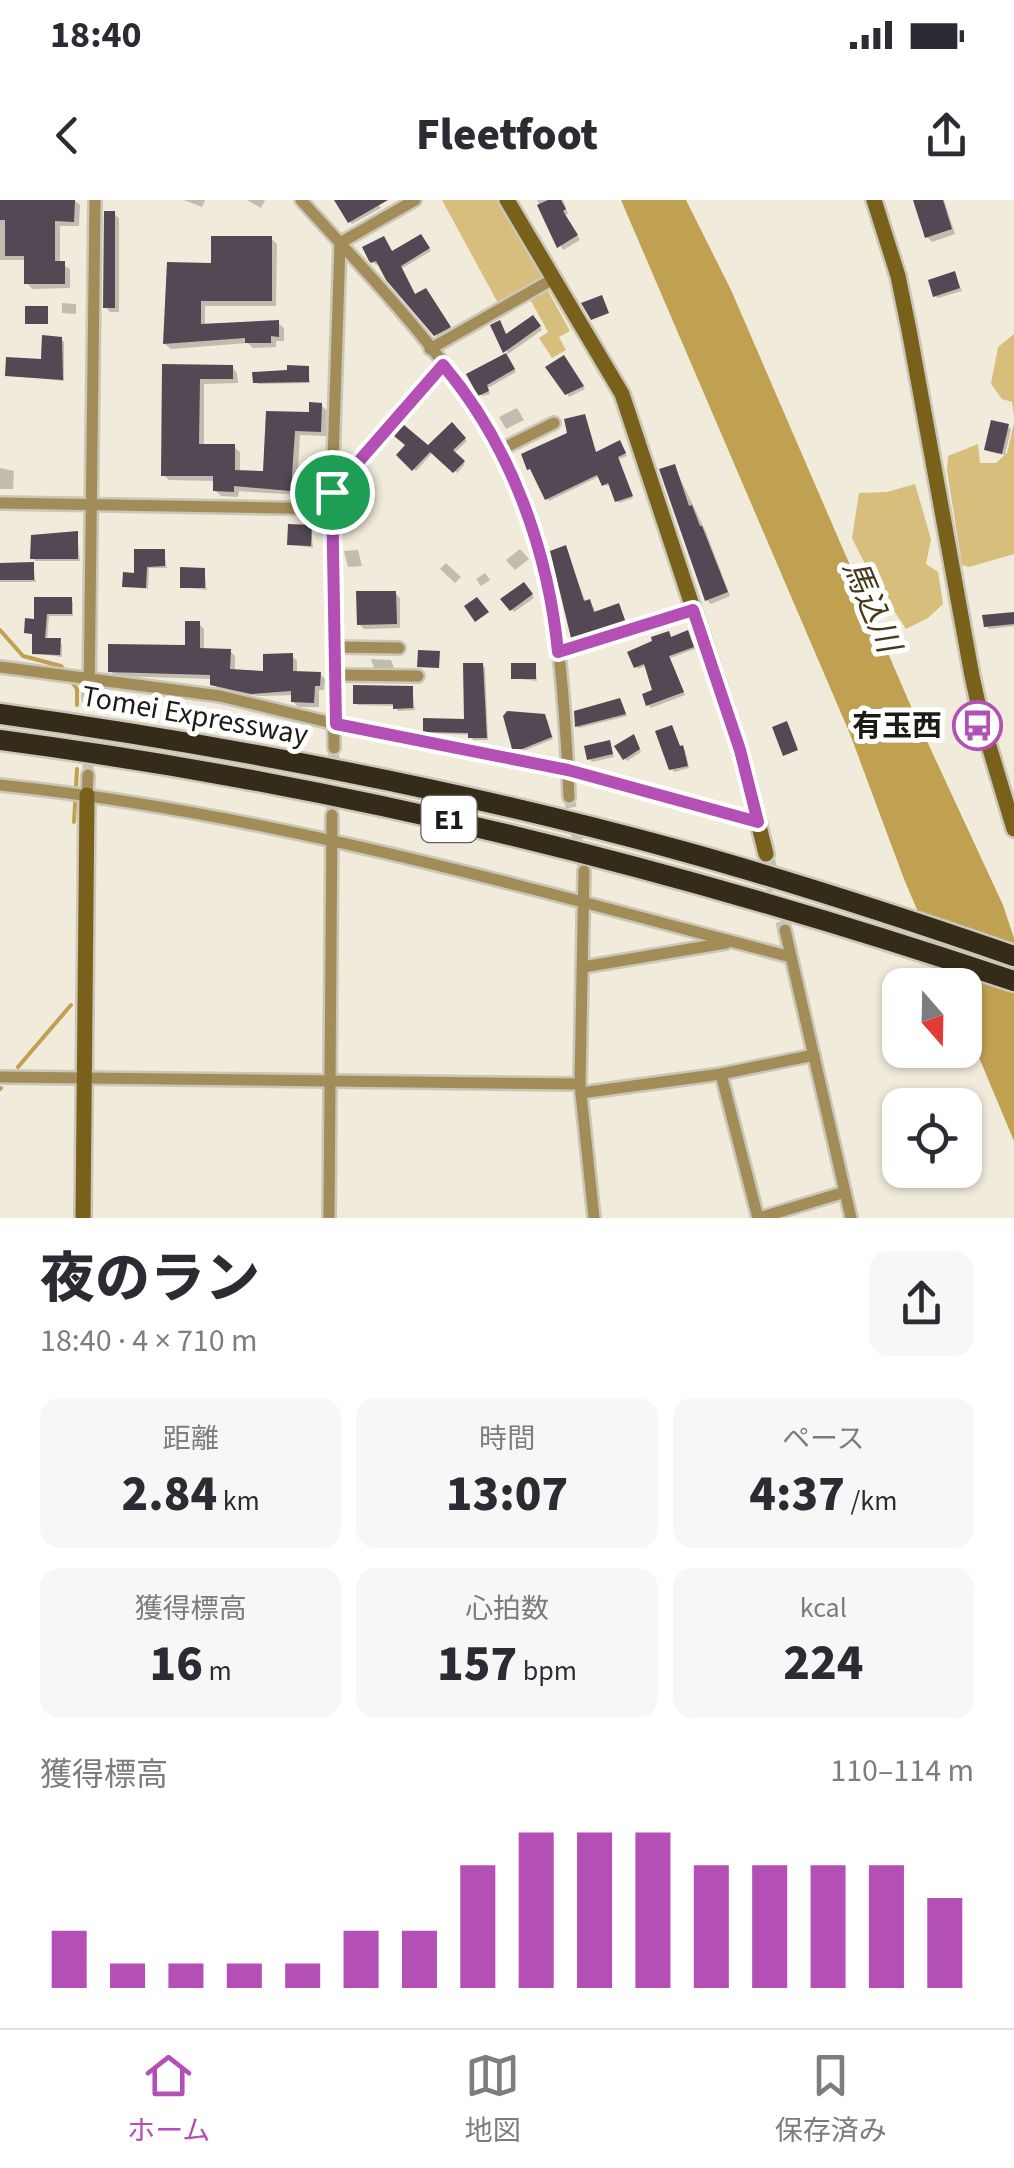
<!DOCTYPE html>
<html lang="ja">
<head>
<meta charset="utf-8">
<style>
	:root { --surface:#fff; --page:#f7f7f7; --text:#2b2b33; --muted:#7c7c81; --line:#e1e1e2; --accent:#b34fb5 }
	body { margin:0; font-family:"Source Sans 3","Noto Sans JP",sans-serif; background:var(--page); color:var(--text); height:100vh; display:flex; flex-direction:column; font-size:38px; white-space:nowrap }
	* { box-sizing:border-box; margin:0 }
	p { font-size:32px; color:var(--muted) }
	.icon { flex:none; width:55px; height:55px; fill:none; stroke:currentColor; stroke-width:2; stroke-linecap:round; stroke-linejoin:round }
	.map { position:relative; height:1018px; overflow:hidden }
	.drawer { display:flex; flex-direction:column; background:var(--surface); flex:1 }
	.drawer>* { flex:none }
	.needle { width:65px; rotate:160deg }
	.buttons { position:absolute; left:882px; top:768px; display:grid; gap:20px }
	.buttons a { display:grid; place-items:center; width:100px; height:100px; border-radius:20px; background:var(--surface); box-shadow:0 2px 8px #0004; font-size:50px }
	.pin { position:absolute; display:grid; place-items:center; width:85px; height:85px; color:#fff; margin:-42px; border:5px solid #fff; border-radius:50%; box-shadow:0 2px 10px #0007 }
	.round { display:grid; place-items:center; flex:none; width:105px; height:105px; border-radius:20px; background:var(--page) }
	.overview { display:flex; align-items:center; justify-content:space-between; height:170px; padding:0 40px }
	h1 { font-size:55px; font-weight:800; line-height:75px }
	.stats { display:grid; grid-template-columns:repeat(3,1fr); gap:15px; height:170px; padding:10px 40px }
	.stats div { display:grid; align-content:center; border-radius:20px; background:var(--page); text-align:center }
	.stats b { font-size:50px; font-weight:800 }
	.stats small { font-size:28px; font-weight:400 }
	.stats p { font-size:28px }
	.chart { height:280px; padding:20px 40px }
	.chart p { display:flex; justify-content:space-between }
	.chart svg { width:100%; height:180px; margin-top:10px; stroke:var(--accent); stroke-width:6 }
	.status { display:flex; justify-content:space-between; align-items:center; height:70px; padding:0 50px; background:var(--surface); direction:ltr }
	.status svg { height:28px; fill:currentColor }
	header { display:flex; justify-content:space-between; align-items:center; height:130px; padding:0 40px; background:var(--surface); font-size:45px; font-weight:800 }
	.dock { display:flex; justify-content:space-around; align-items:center; height:140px; border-top:2px solid var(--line); background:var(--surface); font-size:28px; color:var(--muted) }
	.dock a { display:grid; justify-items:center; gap:5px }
	.dock .selected { color:var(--accent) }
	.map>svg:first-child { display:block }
	.green { fill:#d8be7c }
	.water { fill:#bfa151 }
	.shadow { fill:#0003 }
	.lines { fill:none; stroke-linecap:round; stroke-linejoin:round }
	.stream { stroke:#bfa151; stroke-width:4 }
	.building { fill:#534853 }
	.street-tunnel { stroke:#c7c1b4; stroke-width:11; stroke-dasharray:11 5.5; stroke-linecap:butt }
	.secondary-tunnel { stroke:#c7c1b4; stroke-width:15; stroke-dasharray:15 8; stroke-linecap:butt }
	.street-casing { stroke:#cbc6b8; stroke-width:16 }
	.secondary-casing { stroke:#cbc6b8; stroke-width:20 }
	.highway-casing { stroke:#cbc6b8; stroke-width:25 }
	.street { stroke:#a28d59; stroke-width:11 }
	.secondary { stroke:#79611c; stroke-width:15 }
	.highway { stroke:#342c19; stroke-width:20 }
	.route-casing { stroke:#fff; stroke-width:20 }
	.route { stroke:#b34fb5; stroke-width:12 }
	.labels { text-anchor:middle; stroke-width:10; stroke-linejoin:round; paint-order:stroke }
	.shield { fill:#fff; stroke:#615f5c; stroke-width:2.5 }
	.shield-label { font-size:28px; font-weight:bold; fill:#1d1b16 }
	.street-label { font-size:30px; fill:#1d1b16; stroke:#fff }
	.poi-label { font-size:30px; font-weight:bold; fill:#1d1b16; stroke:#fff; text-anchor:end }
	.water-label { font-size:32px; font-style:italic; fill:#463917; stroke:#fff }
</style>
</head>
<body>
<div class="status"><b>18:40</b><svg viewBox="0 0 49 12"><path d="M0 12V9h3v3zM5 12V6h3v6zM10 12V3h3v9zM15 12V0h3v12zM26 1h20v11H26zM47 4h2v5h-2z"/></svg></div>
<header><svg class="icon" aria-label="back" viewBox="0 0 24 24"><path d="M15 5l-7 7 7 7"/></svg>Fleetfoot<svg class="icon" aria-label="share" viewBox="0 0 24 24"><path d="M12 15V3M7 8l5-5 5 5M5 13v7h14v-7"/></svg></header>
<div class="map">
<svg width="1014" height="1018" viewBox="0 0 1014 1018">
	<rect width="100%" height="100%" fill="#f1ebdb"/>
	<g class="green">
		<polygon points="442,0 498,0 544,79 499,105"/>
		<polygon points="544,91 548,91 570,131 559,137 566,150 552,158 539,138 548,132 530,99"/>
		<polygon points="1014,134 1014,215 1012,202 1002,199 991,184 998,147"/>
		<polygon points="1014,223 1014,354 969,367 962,365 947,270 948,256 978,244 980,263 996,263 1007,253"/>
		<polygon points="915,284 931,339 926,364 938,372 943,404 928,418 906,429 871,376 852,338 859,293 887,292"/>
	</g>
	<polygon class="water" points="621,0 686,0 731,90 913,511 1003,705 1014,738 1014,941 965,824 965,785 949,785 904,679 850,534"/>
	<g class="shadow">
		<polygon points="0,0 74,0 80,5 79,26 60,26 60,63 70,69 70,88 32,89 27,83 27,60 0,60"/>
		<polygon points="184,0 205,0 202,7"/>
		<polygon points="247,0 265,0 261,8"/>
		<polygon points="357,0 376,0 381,8 352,24 350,22"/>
		<polygon points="537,0 563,0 568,14 565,15 580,40 563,50"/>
		<polygon points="915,0 944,0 955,34 932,42 927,37"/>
		<polygon points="114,14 119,18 119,112 110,112 106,107"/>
		<polygon points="271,38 277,44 276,106 205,106 205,126 278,123 284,128 284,141 276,141 276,147 253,148 248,143 171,149 165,144 214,66"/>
		<polygon points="423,39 431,51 401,69 416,96 428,93 451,130 438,137 388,79 380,63 376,65 371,59 393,54"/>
		<polygon points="954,74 962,91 938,98 935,96"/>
		<polygon points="62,103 76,104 76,114 62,113"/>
		<polygon points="533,118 542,130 508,154 494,126 507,136"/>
		<polygon points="61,139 64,142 64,181 7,175 43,162"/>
		<polygon points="508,159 516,172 488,188 490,194 482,196 469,175"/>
		<polygon points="567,161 585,189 569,197 567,194"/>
		<polygon points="165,167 232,167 237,173 238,183 204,184 204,247 234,247 240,252 240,273 266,274 269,213 312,214 321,205 327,211 326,236 300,235 297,286 320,287 323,301 302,301 299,295 239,291 238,297 221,296 215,290 216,281 169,280 164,275"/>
		<polygon points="308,168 310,183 258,184 256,182"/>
		<polygon points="517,208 524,220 506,229 499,217"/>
		<polygon points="452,226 467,241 453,254 465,264 457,273 433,252 416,271 399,255 428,248"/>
		<polygon points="1008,227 1011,229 1005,255 990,252 987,249"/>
		<polygon points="621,245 627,256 619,259 633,298 619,303 611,284 606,286 600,276 549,301 547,298 597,254"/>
		<polygon points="674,266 706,332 730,396 711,404 707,400"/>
		<polygon points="0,268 14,271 13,289 0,289"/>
		<polygon points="311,328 313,348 289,344"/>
		<polygon points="77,334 80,361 35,361 33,358"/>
		<polygon points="565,348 586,403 593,406 596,414 618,406 627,424 577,441 573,437"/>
		<polygon points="520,349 529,359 515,370 506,360"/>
		<polygon points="358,350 362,366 348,367 344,351"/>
		<polygon points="164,351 167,368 149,368 148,389 125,386"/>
		<polygon points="446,363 461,377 455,383 440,369"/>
		<polygon points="0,365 33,365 36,382 0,382"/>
		<polygon points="204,370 207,390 182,387"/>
		<polygon points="485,373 490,380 481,386 476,379"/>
		<polygon points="524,385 534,398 514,412 504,399"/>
		<polygon points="395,393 400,398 400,428 364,429 359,424"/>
		<polygon points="36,400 71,400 73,402 73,416 49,416 47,441 62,444 62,457 34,453 35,435 26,432 36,422"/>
		<polygon points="1014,415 1014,426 989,429 986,426"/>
		<polygon points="199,424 204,429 204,450 230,451 235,456 235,472 265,474 292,456 297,461 297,474 320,474 325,479 324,490 319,490 319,507 298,507 293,501 293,495 260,496 218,490 213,479 116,476 110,471 187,447"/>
		<polygon points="688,433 695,449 670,458 685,495 651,508 648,505 655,492 647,465 638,469 636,466 671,439"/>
		<polygon points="371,459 391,460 394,468 374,468"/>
		<polygon points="482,465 485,468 488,540 473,540 471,535 428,533 426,531 467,521"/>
		<polygon points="535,466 537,481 514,478"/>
		<polygon points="412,488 415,510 398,511 395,506 358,505 355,502"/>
		<polygon points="622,503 627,516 579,528 577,526"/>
		<polygon points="547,519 553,539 526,550 514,548"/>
		<polygon points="672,528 681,548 685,550 689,568 674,572 672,569"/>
		<polygon points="636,540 641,552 627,561 624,558"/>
		<polygon points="609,543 614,557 592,562 590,559"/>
	</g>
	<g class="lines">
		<g class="stream">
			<polyline points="0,430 23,456 61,466 67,474"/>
			<polyline points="72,482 77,489 77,505"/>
			<polyline points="74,622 77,569"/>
			<polyline points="18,867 71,805"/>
			<polyline points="0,889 1,888"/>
		</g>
	</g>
	<g class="building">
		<polygon points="0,0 75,0 74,22 55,21 55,61 65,61 65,84 24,84 24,56 5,56 5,20 0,20"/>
		<polygon points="334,0 388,0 348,23"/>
		<polygon points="548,0 561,0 566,9 563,11 578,35 557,48 537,5"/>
		<polygon points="913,0 943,0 952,29 925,38"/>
		<polygon points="104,11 115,11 115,108 103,108"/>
		<polygon points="421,34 430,48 401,66 415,94 426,88 451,127 434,136 386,80 376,61 371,63 369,61 362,47 384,36 392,51"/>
		<polygon points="211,36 272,36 272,101 201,101 201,124 279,120 279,137 271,136 271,143 245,143 245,138 163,144 167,62 211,63"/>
		<polygon points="955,71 960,88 933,97 928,80"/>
		<polygon points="602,95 609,113 591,120 581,103"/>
		<rect x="25" y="106" width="23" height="18"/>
		<polygon points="533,115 541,126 503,153 490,125 500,120 506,134"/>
		<polygon points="42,135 62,137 63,180 5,176 6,157 41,159"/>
		<polygon points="506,153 515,169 487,185 489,191 478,196 466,174"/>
		<polygon points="564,155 584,186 565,195 545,167"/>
		<polygon points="162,164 233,165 233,179 200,179 199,244 235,244 235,270 263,271 266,211 309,212 309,202 322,203 321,232 295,231 291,291 234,286 234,292 213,291 213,276 161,276"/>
		<polygon points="287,165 309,166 309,182 253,183 252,172 287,170"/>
		<polygon points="585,214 596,252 620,240 626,253 618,257 633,296 615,302 608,283 602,286 597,275 545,300 530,269 527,270 521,254 567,233 564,219"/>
		<polygon points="991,220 1009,224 1002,254 984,250"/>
		<polygon points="452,222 466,238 453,250 465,261 453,273 430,252 412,271 396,255 405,245 394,236 404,225 428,245"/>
		<polygon points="675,264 689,306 692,305 700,326 702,326 728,392 705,401 659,269"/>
		<polygon points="297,283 321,284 321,299 297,299"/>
		<polygon points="288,324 312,325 311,346 287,345"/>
		<polygon points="78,331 78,359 30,359 31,335"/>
		<polygon points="566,345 584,401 590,399 594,412 619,403 625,420 571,438 550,351"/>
		<polygon points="134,349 165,349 165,366 147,367 146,388 122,387 123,372 134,373"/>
		<polygon points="34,362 34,380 0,380 0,363"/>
		<polygon points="180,367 205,368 205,388 180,388"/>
		<polygon points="524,382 533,394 510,411 500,399"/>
		<polygon points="356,391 396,391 397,424 357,425"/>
		<polygon points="34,397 72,397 72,414 47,414 45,438 61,438 60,455 32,454 32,434 24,433 25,418 34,419"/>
		<polygon points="477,397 489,412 475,422 464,406"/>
		<polygon points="1014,412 1014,424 984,427 982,415"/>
		<polygon points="185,421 200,421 200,448 231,449 230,469 263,471 263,454 293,453 293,471 321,472 320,486 315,486 314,503 291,502 291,491 251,494 210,485 210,475 108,472 108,444 185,445"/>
		<polygon points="688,430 694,447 669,456 684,492 646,506 642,494 652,490 644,464 634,468 627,452 652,441 651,437 669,431 671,437"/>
		<polygon points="418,450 440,451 439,468 417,467"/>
		<polygon points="463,463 483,463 487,538 468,538 468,533 423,532 423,518 464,519"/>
		<rect x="511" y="463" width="25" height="16"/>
		<polygon points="353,485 413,486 413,508 393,509 393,504 353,504"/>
		<polygon points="620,498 626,514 575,527 574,511"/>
		<polygon points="507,511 545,514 552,537 522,549 512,549 503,516"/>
		<polygon points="787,521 798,550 783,556 772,527"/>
		<polygon points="672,525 680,546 683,545 688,566 669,570 655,531"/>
		<polygon points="634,534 640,549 623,560 614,546"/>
		<polygon points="610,540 613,554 587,560 584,546"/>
	</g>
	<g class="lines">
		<g class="street-tunnel">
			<polyline points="88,575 89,499"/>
			<polyline points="569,597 584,671"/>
			<polyline points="332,615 334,548"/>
		</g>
		<polyline class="secondary-tunnel" points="766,654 785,730"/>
		<defs>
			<g id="street">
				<path d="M 301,0 C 381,89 472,179 520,290 C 558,377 565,502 569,597"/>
				<polyline points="430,149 553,79"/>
				<polyline points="500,250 554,223"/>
				<polyline points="332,293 443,165"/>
				<polyline points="0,303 333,309"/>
				<polyline points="335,447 399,448"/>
				<polyline points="558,452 693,410"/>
				<polyline points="0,467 220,496 336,524 568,570 758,622"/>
				<polyline points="336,475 418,476"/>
				<polyline points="89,499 95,0"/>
				<polyline points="334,548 332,293 340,43 415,0"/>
				<path d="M 0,585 C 269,613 531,689 791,757"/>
				<polyline points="87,595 88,575"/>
				<polyline points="584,671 580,884 594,1018"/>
				<polyline points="785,730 851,1018"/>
				<polyline points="583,767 726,743"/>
				<polyline points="721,874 758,1018"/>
				<polyline points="0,877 580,884"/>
				<polyline points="581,893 721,874 814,855"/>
				<polyline points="329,1018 332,615"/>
				<polyline points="759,1018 845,992"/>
			</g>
			<g id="secondary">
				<polyline points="507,0 622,194 740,550 766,654"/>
				<polyline points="874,0 898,76 909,130 972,476 983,526 1014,629"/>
				<polyline points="83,1018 87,595"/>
			</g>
			<g id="highway">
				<path d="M 0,514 C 230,546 458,589 682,651 C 794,682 904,718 1014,756"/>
				<path d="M 0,540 C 350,586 679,669 1014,781"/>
			</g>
		</defs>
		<use href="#street" class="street-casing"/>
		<use href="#secondary" class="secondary-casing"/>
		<use href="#highway" class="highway-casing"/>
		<use href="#street" class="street"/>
		<use href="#secondary" class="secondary"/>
		<use href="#highway" class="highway"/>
	</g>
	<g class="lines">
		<defs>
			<path id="route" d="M 443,165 C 510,244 548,349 558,452 L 693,410 L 740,550 L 758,622 L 568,570 L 336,524 L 332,292 Z"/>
		</defs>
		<use href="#route" class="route-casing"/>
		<use href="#route" class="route"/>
	</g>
	<defs>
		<symbol id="bus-ring" viewBox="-11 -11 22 22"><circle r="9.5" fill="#fff" stroke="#b34fb5" stroke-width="1.5"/><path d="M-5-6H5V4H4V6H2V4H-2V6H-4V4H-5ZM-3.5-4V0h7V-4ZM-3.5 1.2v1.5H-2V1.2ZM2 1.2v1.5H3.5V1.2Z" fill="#b34fb5"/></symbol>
	</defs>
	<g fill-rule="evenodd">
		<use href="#bus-ring" x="950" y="498" width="55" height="55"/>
	</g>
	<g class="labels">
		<rect class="shield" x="421.5" y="596" width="55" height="46" rx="8"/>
		<g class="shield-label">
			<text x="449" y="629">E1</text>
		</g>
		<g class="street-label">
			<text transform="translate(195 515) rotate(10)" y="10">Tomei Expressway</text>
		</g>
		<g class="poi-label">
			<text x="942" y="536">有玉西</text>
		</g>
		<g class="water-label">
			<text transform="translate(872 406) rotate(67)" y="11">馬込川</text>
		</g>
	</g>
</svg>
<div class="buttons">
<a><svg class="needle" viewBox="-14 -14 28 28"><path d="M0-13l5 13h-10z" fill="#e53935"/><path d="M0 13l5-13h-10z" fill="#7c7c81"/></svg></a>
<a><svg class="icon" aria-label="locate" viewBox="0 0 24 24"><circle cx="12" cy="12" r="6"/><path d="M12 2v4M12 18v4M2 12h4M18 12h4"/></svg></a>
</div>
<div class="pin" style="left:332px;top:292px;background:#1e9e55"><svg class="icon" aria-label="arrive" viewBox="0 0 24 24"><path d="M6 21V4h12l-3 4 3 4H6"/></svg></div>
</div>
<section class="drawer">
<div class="overview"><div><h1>夜のラン</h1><p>18:40 · 4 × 710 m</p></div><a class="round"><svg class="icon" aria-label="share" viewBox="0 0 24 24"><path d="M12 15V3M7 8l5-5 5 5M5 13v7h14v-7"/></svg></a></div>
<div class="stats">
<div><p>距離</p><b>2.84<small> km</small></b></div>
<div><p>時間</p><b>13:07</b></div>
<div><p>ペース</p><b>4:37<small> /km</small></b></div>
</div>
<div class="stats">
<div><p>獲得標高</p><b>16<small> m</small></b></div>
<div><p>心拍数</p><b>157<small> bpm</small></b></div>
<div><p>kcal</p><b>224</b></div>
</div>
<div class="chart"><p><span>獲得標高</span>110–114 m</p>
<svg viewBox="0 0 160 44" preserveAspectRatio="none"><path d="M5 44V30M15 44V38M25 44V38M35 44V38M45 44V38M55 44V30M65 44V30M75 44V14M85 44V6M95 44V6M105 44V6M115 44V14M125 44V14M135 44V14M145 44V14M155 44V22"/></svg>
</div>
</section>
<nav class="dock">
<a class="selected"><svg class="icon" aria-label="home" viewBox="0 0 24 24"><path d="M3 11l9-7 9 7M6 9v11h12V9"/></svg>ホーム</a>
<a><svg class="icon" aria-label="map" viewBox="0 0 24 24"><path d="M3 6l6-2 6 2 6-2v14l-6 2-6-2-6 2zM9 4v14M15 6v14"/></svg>地図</a>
<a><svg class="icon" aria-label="saved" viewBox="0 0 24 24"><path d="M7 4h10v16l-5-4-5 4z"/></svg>保存済み</a>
</nav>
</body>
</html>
